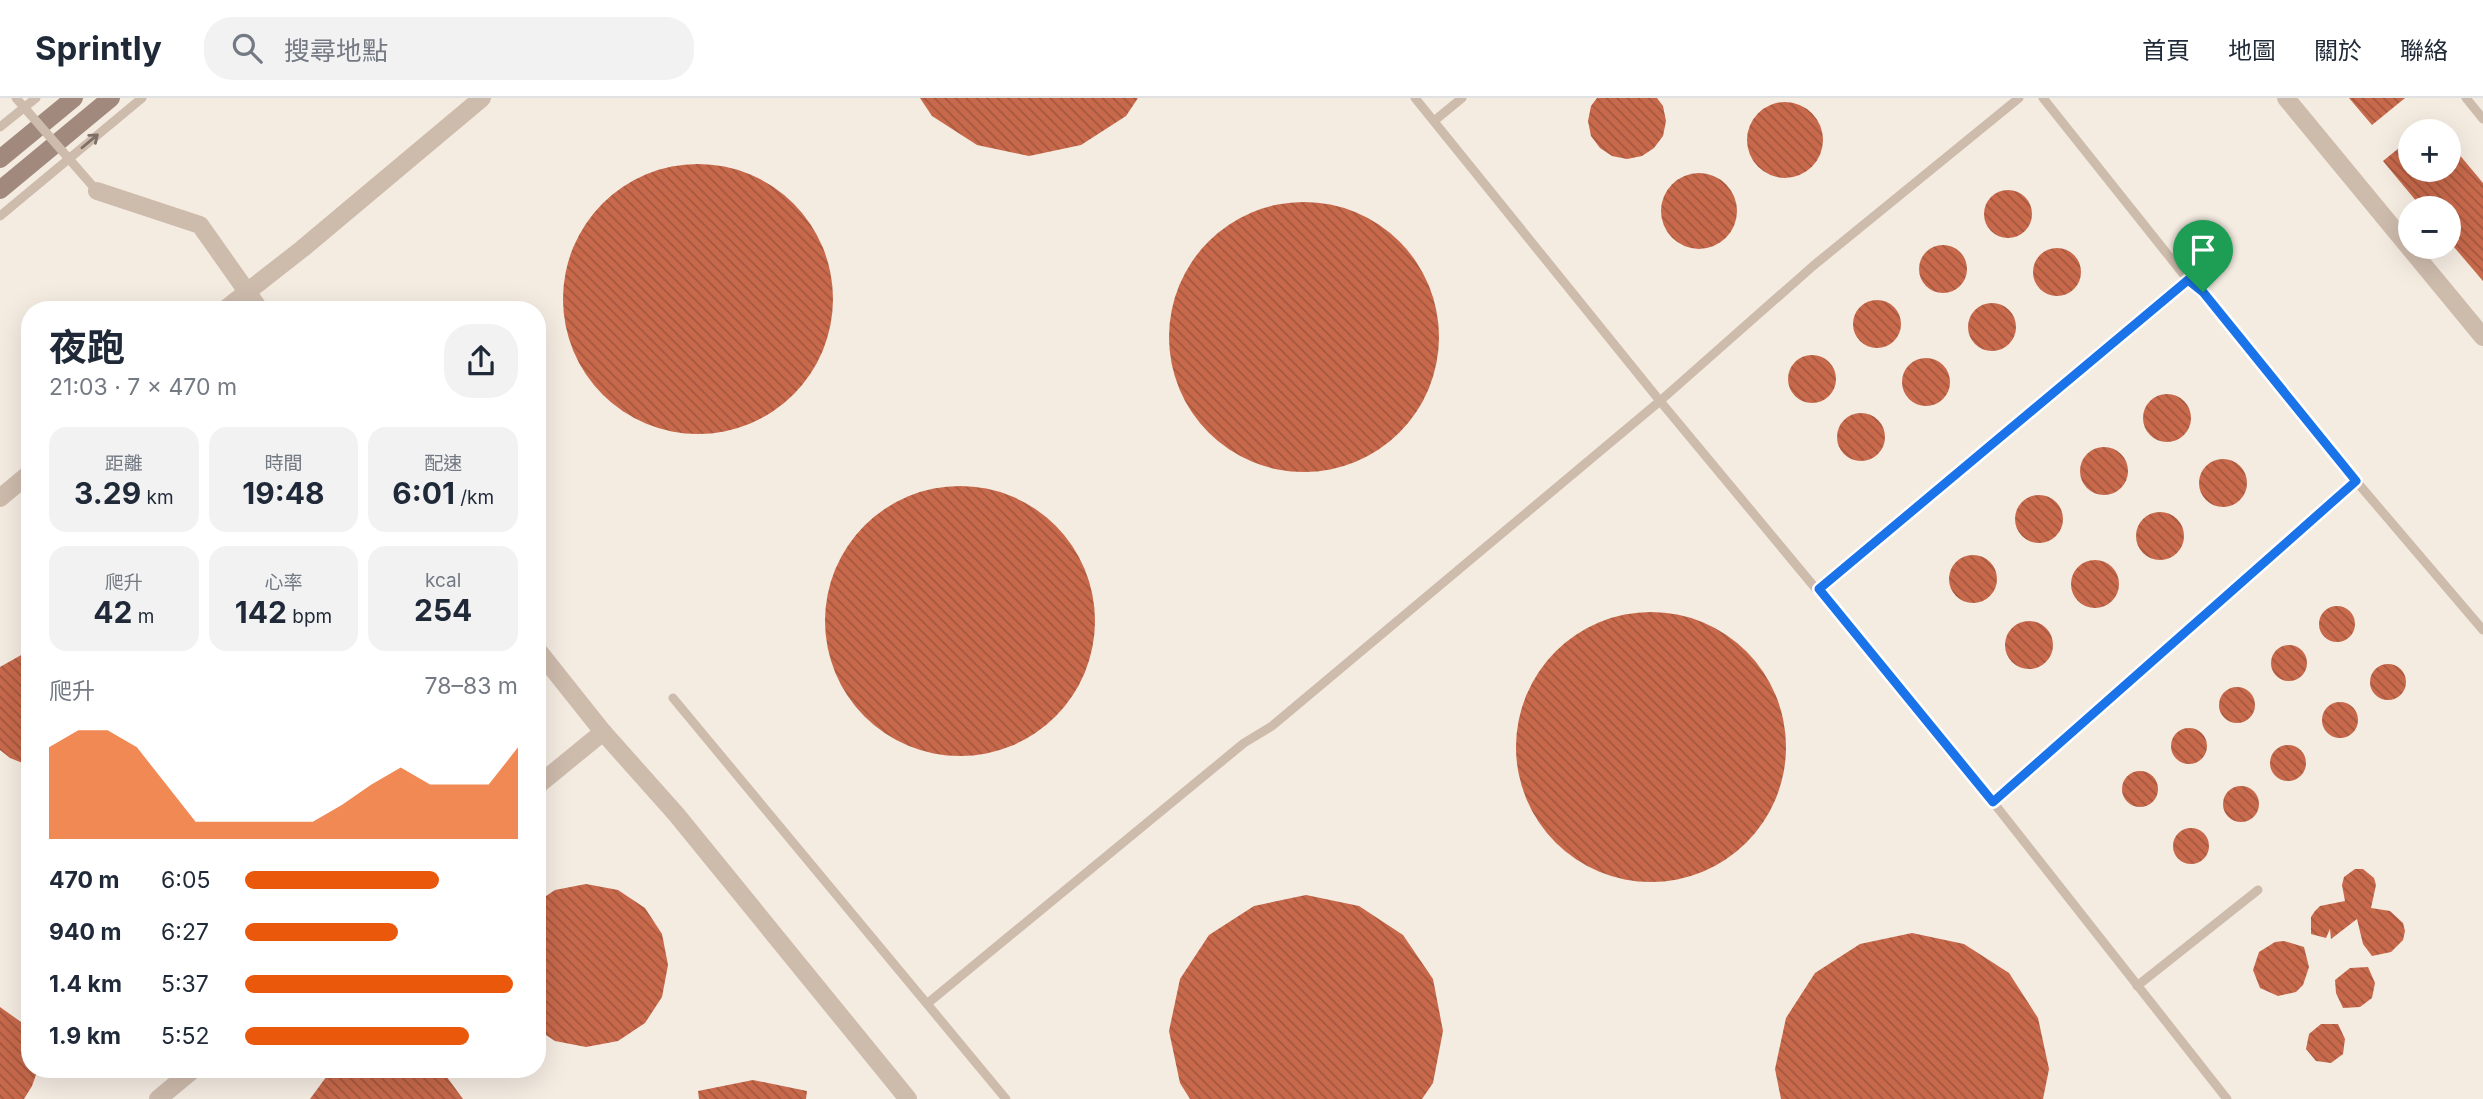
<!DOCTYPE html>
<html lang="zh-TW">
<head>
<meta charset="utf-8">
<style>
	:root { --surface:#fff; --page:#f2f2f3; --text:#1f2937; --muted:#747a83; --line:#e0e1e3; --accent:#ea580c }
	body { margin:0; font-family:Inter,"Noto Sans TC",sans-serif; background:var(--page); color:var(--text); height:100vh; display:flex; flex-direction:column; font-size:26px; white-space:nowrap }
	* { box-sizing:border-box; margin:0 }
	p { font-size:23px; color:var(--muted) }
	.icon { flex:none; width:38px; height:38px; fill:none; stroke:currentColor; stroke-width:2; stroke-linecap:round; stroke-linejoin:round }
	.map { position:relative; flex:1; overflow:hidden }
	.drawer { position:absolute; left:21px; top:203px; width:525px; height:777px; display:flex; flex-direction:column; background:var(--surface); border-radius:28px; box-shadow:0 7px 28px #0002 }
	.drawer>* { flex:none }
	.fabs { position:absolute; left:2398px; top:21px; display:grid; gap:14px }
	.fabs a { display:grid; place-items:center; width:63px; height:63px; border-radius:50%; background:var(--surface); box-shadow:0 7px 28px #0002; font-size:35px }
	.pin { position:absolute; display:grid; place-items:center; width:60px; height:60px; color:#fff; margin:-72px -30px; border-radius:50% 50% 50% 0; rotate:-45deg; box-shadow:0 0 7px #0007 }
	.pin .icon { rotate:45deg }
	.round { display:grid; place-items:center; flex:none; width:74px; height:74px; border-radius:28px; background:var(--page) }
	.head { display:flex; align-items:center; justify-content:space-between; height:119px; padding:0 28px }
	h1 { font-size:38px; font-weight:700; line-height:52px }
	.metrics { display:grid; grid-template-columns:repeat(3,1fr); gap:10px; height:119px; padding:7px 28px }
	.metrics div { display:grid; align-content:center; border-radius:18px; background:var(--page); text-align:center }
	.metrics b { font-size:30px; font-weight:700 }
	.metrics small { font-size:19px; font-weight:400 }
	.metrics p { font-size:19px }
	.chart { height:196px; padding:14px 28px }
	.chart p { display:flex; justify-content:space-between }
	.chart svg { width:100%; height:126px; margin-top:7px; fill:var(--accent); opacity:.7 }
	ul { padding:0 28px; list-style:none; font-size:23px }
	li { display:grid; grid-template-columns:112px 84px 1fr; align-items:center; height:52px }
	li i { height:18px; border-radius:9px; background:var(--accent) }
	header { display:flex; align-items:center; gap:42px; box-sizing:border-box; height:98px; padding:0 35px; background:var(--surface); border-bottom:2px solid var(--line) }
	header strong { font-size:33px }
	nav { display:flex; gap:38px; margin-inline-start:auto; font-size:24px }
	.search { width:490px; height:63px; background:var(--page); display:flex; align-items:center; gap:18px; box-sizing:border-box; padding:0 24px; border-radius:28px; color:var(--muted); font-size:26px }
	.map>svg:first-child { display:block }
	.building { fill:url(#building-back-hatch) }
	.lines { fill:none; stroke-linecap:round; stroke-linejoin:round }
	.lane { stroke:#cdbbac; stroke-width:9 }
	.street { stroke:#cdbbac; stroke-width:18 }
	.secondary { stroke:#a18a7d; stroke-width:18 }
	.lane-bridge { stroke:#cdbbac; stroke-width:9 }
	.oneway { stroke:#7d6f65 }
	.route-casing { stroke:#fff; stroke-width:14 }
	.route { stroke:#1a73e8; stroke-width:9 }
</style>
</head>
<body>
<header>
<strong>Sprintly</strong>
<div class="search"><svg class="icon" aria-label="search" viewBox="0 0 24 24"><circle cx="10" cy="10" r="6"/><path d="M15 15l6 6"/></svg>搜尋地點</div>
<nav><a>首頁</a><a>地圖</a><a>關於</a><a>聯絡</a></nav>
</header>
<div class="map">
<svg width="2483" height="1001" viewBox="0 0 2483 1001">
	<defs>
		<pattern id="building-back-hatch" width="6" height="6" patternUnits="userSpaceOnUse" patternTransform="scale(1.75)"><rect width="6" height="6" fill="#c8694b"/><path d="M-1 5l2 2M0 0l6 6M5-1l2 2" fill="none" stroke="#a4573f"/></pattern>
	</defs>
	<rect width="100%" height="100%" fill="#f4ebe1"/>
	<g class="building">
		<polygon points="920,0 1138,0 1126,18 1081,47 1029,58 977,47 932,18"/>
		<polygon points="1597,0 1657,0 1663,8 1666,23 1663,38 1654,50 1642,58 1627,61 1612,58 1600,50 1591,38 1588,23 1591,8"/>
		<polygon points="2349,0 2405,0 2372,27"/>
		<circle cx="1785" cy="42" r="38"/>
		<polygon points="2410,41 2410,72 2448,72 2448,43 2483,85 2483,183 2448,142 2448,110 2422,110 2383,63"/>
		<circle cx="698" cy="201" r="135"/>
		<circle cx="1699" cy="113" r="38"/>
		<circle cx="2008" cy="116" r="24"/>
		<circle cx="1304" cy="239" r="135"/>
		<circle cx="1943" cy="171" r="24"/>
		<circle cx="2057" cy="174" r="24"/>
		<circle cx="1877" cy="226" r="24"/>
		<circle cx="1992" cy="229" r="24"/>
		<circle cx="1812" cy="281" r="24"/>
		<circle cx="1926" cy="284" r="24"/>
		<circle cx="2167" cy="320" r="24"/>
		<circle cx="1861" cy="339" r="24"/>
		<circle cx="2104" cy="373" r="24"/>
		<circle cx="2223" cy="385" r="24"/>
		<circle cx="960" cy="523" r="135"/>
		<circle cx="2039" cy="421" r="24"/>
		<circle cx="2160" cy="438" r="24"/>
		<circle cx="1973" cy="481" r="24"/>
		<circle cx="2095" cy="486" r="24"/>
		<circle cx="2337" cy="526" r="18"/>
		<circle cx="1651" cy="649" r="135"/>
		<circle cx="2029" cy="547" r="24"/>
		<circle cx="2289" cy="565" r="18"/>
		<polygon points="30,552 30,668 10,660 0,652 0,569"/>
		<circle cx="2388" cy="584" r="18"/>
		<circle cx="2237" cy="607" r="18"/>
		<circle cx="2340" cy="622" r="18"/>
		<circle cx="2189" cy="648" r="18"/>
		<circle cx="2288" cy="665" r="18"/>
		<circle cx="2140" cy="691" r="18"/>
		<circle cx="2241" cy="706" r="18"/>
		<circle cx="2191" cy="748" r="18"/>
		<polygon points="2355,771 2363,771 2374,780 2376,787 2371,810 2390,813 2403,825 2405,833 2403,842 2391,854 2372,858 2363,846 2357,821 2331,841 2330,831 2326,840 2311,836 2311,819 2315,813 2320,808 2345,803 2342,787 2344,779"/>
		<polygon points="586,786 618,792 645,810 662,836 668,867 662,899 645,925 618,943 586,949 555,943 537,931 537,804 555,792"/>
		<polygon points="1306,797 1359,808 1403,837 1433,881 1443,933 1433,985 1422,1001 1190,1001 1180,985 1169,933 1180,881 1209,837 1254,808"/>
		<polygon points="1912,835 1964,846 2009,875 2038,920 2049,971 2043,1001 1781,1001 1775,971 1786,920 1815,875 1860,846"/>
		<polygon points="2284,843 2304,849 2309,869 2303,887 2296,894 2278,898 2260,890 2253,872 2259,854 2275,844"/>
		<polygon points="2368,869 2375,885 2372,900 2360,909 2343,910 2336,895 2335,882 2350,870"/>
		<polygon points="0,909 21,924 30,936 30,971 38,971 32,988 24,1001 0,1001"/>
		<polygon points="2321,926 2338,926 2345,941 2343,956 2331,965 2316,963 2306,951 2309,936"/>
		<polygon points="332,971 441,971 463,1001 310,1001"/>
		<polygon points="753,982 807,993 806,1001 699,1001 698,993"/>
	</g>
	<g class="lines">
		<g class="lane">
			<polyline points="1415,0 1660,303 1993,704 2227,1001"/>
			<polyline points="2043,0 2188,182 2203,194 2356,383 2483,532"/>
			<polyline points="2466,0 2483,21"/>
			<polyline points="1434,23 1462,0"/>
			<polyline points="0,29 36,0"/>
			<polyline points="0,118 142,0"/>
			<polyline points="1819,491 2188,182"/>
			<polyline points="673,600 1006,1001"/>
			<polyline points="1993,704 2356,383"/>
			<polyline points="2137,888 2258,792"/>
			<polyline points="928,905 1244,645 1272,628 1660,303 1813,168 2019,0"/>
		</g>
		<g class="street">
			<polyline points="2286,0 2483,239"/>
			<polyline points="97,93 200,127 260,212"/>
			<polyline points="224,212 302,151 482,0"/>
			<polyline points="0,400 30,375"/>
			<polyline points="537,551 603,634 676,716 908,1001"/>
			<polyline points="537,688 603,634"/>
			<polyline points="158,1001 194,971"/>
		</g>
		<g class="secondary">
			<polyline points="0,61 74,0"/>
			<polyline points="0,92 111,0"/>
		</g>
		<polyline class="lane-bridge" points="16,0 97,93"/>
	</g>
	<defs><path id="oneway-shaft" d="M-6 0H5M1.5-3L5.5 0L1.5 3" fill="none" stroke-width="1.6" stroke-linecap="round" stroke-linejoin="round" transform="scale(1.75)"/></defs>
	<use class="oneway" href="#oneway-shaft" transform="translate(90 43) rotate(-40)"/>
	<g class="lines">
		<defs>
			<polygon id="route" points="2188,182 2203,194 2356,383 1993,704 1819,491"/>
		</defs>
		<use href="#route" class="route-casing"/>
		<use href="#route" class="route"/>
	</g>
</svg>
<div class="fabs">
<a>+</a>
<a>−</a>
</div>
<div class="pin" style="left:2203px;top:194px;background:#1e9e55"><svg class="icon" aria-label="arrive" viewBox="0 0 24 24"><path d="M6 21V4h12l-3 4 3 4H6"/></svg></div>
<section class="drawer">
<div class="head"><div><h1>夜跑</h1><p>21:03 · 7 × 470 m</p></div><a class="round"><svg class="icon" aria-label="share" viewBox="0 0 24 24"><path d="M12 15V3M7 8l5-5 5 5M5 13v7h14v-7"/></svg></a></div>
<div class="metrics">
<div><p>距離</p><b>3.29<small> km</small></b></div>
<div><p>時間</p><b>19:48</b></div>
<div><p>配速</p><b>6:01<small> /km</small></b></div>
</div>
<div class="metrics">
<div><p>爬升</p><b>42<small> m</small></b></div>
<div><p>心率</p><b>142<small> bpm</small></b></div>
<div><p>kcal</p><b>254</b></div>
</div>
<div class="chart"><p><span>爬升</span>78–83 m</p>
<svg viewBox="0 0 160 44" preserveAspectRatio="none"><path d="M0 44V12L10 6L20 6L30 12L40 25L50 38L60 38L70 38L80 38L90 38L100 32L110 25L120 19L130 25L140 25L150 25L160 12V44z"/></svg>
</div>
<ul>
<li><b>470 m</b>6:05<i style="width:71%"></i></li>
<li><b>940 m</b>6:27<i style="width:56%"></i></li>
<li><b>1.4 km</b>5:37<i style="width:98%"></i></li>
<li><b>1.9 km</b>5:52<i style="width:82%"></i></li>
</ul>
</section>
</div>
</body>
</html>
